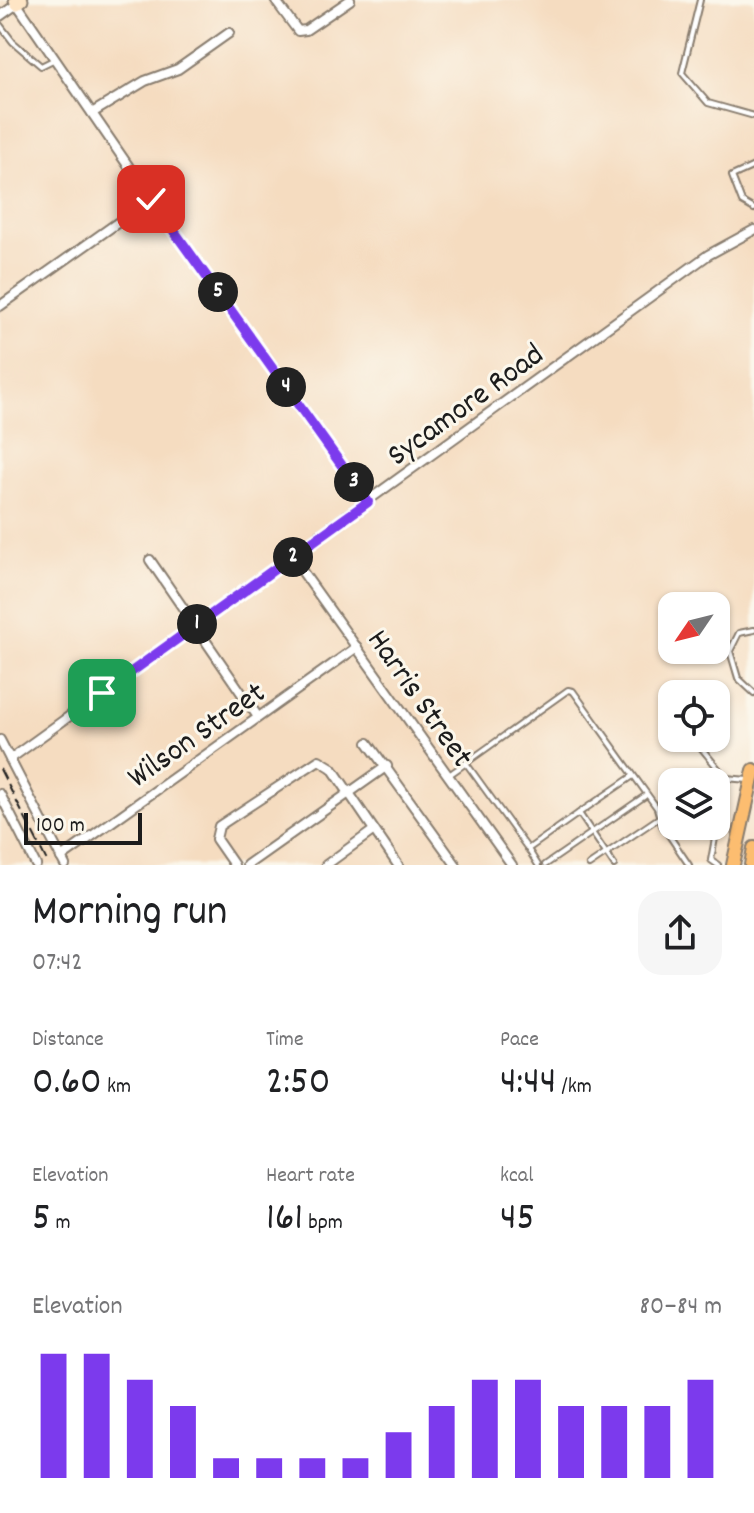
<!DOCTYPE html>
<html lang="en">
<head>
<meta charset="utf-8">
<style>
	:root { --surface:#fff; --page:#f6f6f6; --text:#202124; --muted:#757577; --accent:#7c3aed }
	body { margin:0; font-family:Dekko,sans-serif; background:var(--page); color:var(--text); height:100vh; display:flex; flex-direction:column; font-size:30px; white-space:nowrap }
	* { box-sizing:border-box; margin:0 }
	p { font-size:26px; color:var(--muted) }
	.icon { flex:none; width:44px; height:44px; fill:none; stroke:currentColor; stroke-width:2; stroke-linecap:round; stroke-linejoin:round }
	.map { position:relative; height:865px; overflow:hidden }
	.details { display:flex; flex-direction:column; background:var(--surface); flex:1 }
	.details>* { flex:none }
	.needle { width:52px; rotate:235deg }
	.tools { position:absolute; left:658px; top:592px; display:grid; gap:16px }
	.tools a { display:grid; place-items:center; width:72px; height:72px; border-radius:16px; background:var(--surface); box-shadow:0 2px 6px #0004; font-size:40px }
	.scale { position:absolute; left:24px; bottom:20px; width:118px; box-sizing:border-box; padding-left:8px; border:4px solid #1c1c1c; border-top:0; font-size:22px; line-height:28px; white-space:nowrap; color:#1c1c1c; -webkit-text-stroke:6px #fbf7ec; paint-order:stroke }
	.pin { position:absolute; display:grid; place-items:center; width:68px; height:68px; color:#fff; margin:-34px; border-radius:16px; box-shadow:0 4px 12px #0006 }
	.km { position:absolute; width:40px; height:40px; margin:-20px; border-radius:50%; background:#222; color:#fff; font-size:22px; line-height:40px; text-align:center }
	.round { display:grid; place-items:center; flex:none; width:84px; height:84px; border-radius:24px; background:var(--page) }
	.head { display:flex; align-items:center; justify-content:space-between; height:136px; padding:0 32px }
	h1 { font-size:44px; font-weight:600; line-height:60px }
	.metrics { display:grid; grid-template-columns:repeat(3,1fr); gap:12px; height:136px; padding:8px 32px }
	.metrics div { display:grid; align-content:center }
	.metrics b { font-size:40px; font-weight:600 }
	.metrics small { font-size:22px; font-weight:400 }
	.metrics p { font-size:22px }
	.chart { height:224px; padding:16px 32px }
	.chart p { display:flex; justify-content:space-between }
	.chart svg { width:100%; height:144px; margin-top:8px; stroke:var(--accent); stroke-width:6 }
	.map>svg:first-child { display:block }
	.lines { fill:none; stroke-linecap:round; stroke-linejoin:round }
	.lane-casing { stroke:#887c6e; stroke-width:8 }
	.street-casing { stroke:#887c6e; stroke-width:12 }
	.secondary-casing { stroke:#887c6e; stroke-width:15 }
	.primary-casing { stroke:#887c6e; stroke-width:16 }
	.lane { stroke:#fff; stroke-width:4 }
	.street { stroke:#fff; stroke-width:8 }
	.secondary { stroke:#fee5c5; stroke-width:11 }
	.primary { stroke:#fcbd6f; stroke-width:12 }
	.rail { stroke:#1c1c1c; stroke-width:2; stroke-dasharray:12 6; stroke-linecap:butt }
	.route-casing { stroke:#fff; stroke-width:16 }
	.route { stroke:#7c3aed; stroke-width:10 }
	.labels { text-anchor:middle; stroke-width:6; stroke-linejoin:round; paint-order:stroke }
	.street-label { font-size:32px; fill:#1c1c1c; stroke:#fbf7ec }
</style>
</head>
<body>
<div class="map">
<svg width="754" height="865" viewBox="0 0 754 865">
	<rect width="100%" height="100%" fill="#fbf7ec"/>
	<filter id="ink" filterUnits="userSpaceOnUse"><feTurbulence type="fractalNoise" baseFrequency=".0125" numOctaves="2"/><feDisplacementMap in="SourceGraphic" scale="16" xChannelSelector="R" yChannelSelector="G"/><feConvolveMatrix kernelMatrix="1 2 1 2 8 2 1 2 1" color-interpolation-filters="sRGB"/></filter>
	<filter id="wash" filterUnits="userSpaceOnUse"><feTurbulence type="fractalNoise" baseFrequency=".006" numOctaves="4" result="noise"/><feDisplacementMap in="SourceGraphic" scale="32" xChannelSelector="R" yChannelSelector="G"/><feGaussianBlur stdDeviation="1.8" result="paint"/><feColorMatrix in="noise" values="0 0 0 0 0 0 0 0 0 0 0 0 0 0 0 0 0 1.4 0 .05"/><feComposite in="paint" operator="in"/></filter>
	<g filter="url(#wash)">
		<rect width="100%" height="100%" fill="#f5dcc0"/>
	</g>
	<g filter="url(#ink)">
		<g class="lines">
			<defs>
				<g id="lane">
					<polyline points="700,0 682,73 708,103 754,116"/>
					<polyline points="0,25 13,42 41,66 53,60"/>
					<polyline points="754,166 732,176 742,202 754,209"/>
					<polyline points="754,630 739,633 730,651 738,678 754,693"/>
					<polyline points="693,738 726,778"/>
					<polyline points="449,775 466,763"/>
					<polyline points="579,813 633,776"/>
					<polyline points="528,849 538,865"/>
					<polyline points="545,865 645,796"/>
					<polyline points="589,865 660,817"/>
					<polyline points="614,865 579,813 528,849 466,763 568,690 573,691 657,808 662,825 689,865"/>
					<polyline points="718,865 711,860 726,778 748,780"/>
				</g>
				<g id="street">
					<polyline points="275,0 298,31 306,30 350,0"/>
					<polyline points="0,16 17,4 151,199 368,502"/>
					<polyline points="92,113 145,81 178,69 229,33"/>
					<polyline points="0,306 151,199"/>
					<polyline points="292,557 512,865"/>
					<polyline points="150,560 258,717"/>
					<polyline points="0,740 65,865"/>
					<polyline points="368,743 456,865"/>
					<polyline points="10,759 708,255 754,230"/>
					<polyline points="0,794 36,865"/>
					<polyline points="61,858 357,647"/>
					<polyline points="234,865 216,839 219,826 319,760 332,768 398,865"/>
					<polyline points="247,865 387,766"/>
					<polyline points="326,865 374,830"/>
				</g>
				<polyline id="secondary" points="15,0 17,4 22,0"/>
				<g id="primary">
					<polyline points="733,865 754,770"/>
					<polyline points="751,865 754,848"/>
				</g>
			</defs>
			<use href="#lane" class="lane-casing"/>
			<use href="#street" class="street-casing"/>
			<use href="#secondary" class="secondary-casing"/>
			<use href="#primary" class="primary-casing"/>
			<use href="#lane" class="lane"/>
			<use href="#street" class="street"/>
			<use href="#secondary" class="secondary"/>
			<use href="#primary" class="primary"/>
			<polyline class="rail" points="0,769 49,865"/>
		</g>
	</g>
	<g class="lines" filter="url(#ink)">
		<defs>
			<polyline id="route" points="102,693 368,502 151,199"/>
		</defs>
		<use href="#route" class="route-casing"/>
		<use href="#route" class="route"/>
	</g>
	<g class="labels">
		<g class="street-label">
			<text transform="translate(464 403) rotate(-36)" y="11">Sycamore Road</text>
			<text transform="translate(422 697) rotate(55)" y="11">Harris Street</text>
			<text transform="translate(195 733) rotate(-35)" y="11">Wilson Street</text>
		</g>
	</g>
</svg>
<div class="tools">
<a><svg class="needle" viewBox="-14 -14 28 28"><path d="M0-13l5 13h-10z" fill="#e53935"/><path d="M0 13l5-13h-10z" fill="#757577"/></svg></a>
<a><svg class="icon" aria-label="locate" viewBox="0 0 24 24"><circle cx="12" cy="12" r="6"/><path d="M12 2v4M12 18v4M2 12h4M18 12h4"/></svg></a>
<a><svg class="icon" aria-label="layers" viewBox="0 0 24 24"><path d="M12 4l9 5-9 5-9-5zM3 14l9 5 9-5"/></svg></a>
</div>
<div class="scale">100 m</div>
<div class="pin" style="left:102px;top:693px;background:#1e9e55"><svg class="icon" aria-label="arrive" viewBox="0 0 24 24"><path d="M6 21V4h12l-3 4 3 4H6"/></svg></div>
<div class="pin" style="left:151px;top:199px;background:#d93025"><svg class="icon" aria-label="check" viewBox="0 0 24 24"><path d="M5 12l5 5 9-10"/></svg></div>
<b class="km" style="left:197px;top:624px">1</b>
<b class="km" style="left:293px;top:557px">2</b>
<b class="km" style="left:354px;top:482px">3</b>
<b class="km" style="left:286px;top:387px">4</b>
<b class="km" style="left:218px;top:292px">5</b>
</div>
<section class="details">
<div class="head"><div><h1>Morning run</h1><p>07:42</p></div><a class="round"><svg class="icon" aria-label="share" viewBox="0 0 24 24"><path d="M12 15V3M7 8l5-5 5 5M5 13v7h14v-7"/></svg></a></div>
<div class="metrics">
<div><p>Distance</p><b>0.60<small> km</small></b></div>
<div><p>Time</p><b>2:50</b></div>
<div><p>Pace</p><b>4:44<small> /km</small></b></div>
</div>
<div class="metrics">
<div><p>Elevation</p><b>5<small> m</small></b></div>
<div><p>Heart rate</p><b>161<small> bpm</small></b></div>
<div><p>kcal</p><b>45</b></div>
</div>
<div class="chart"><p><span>Elevation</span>80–84 m</p>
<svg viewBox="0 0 160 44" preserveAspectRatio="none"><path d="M5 44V6M15 44V6M25 44V14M35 44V22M45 44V38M55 44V38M65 44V38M75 44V38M85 44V30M95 44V22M105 44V14M115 44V14M125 44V22M135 44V22M145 44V22M155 44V14"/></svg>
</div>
</section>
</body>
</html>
